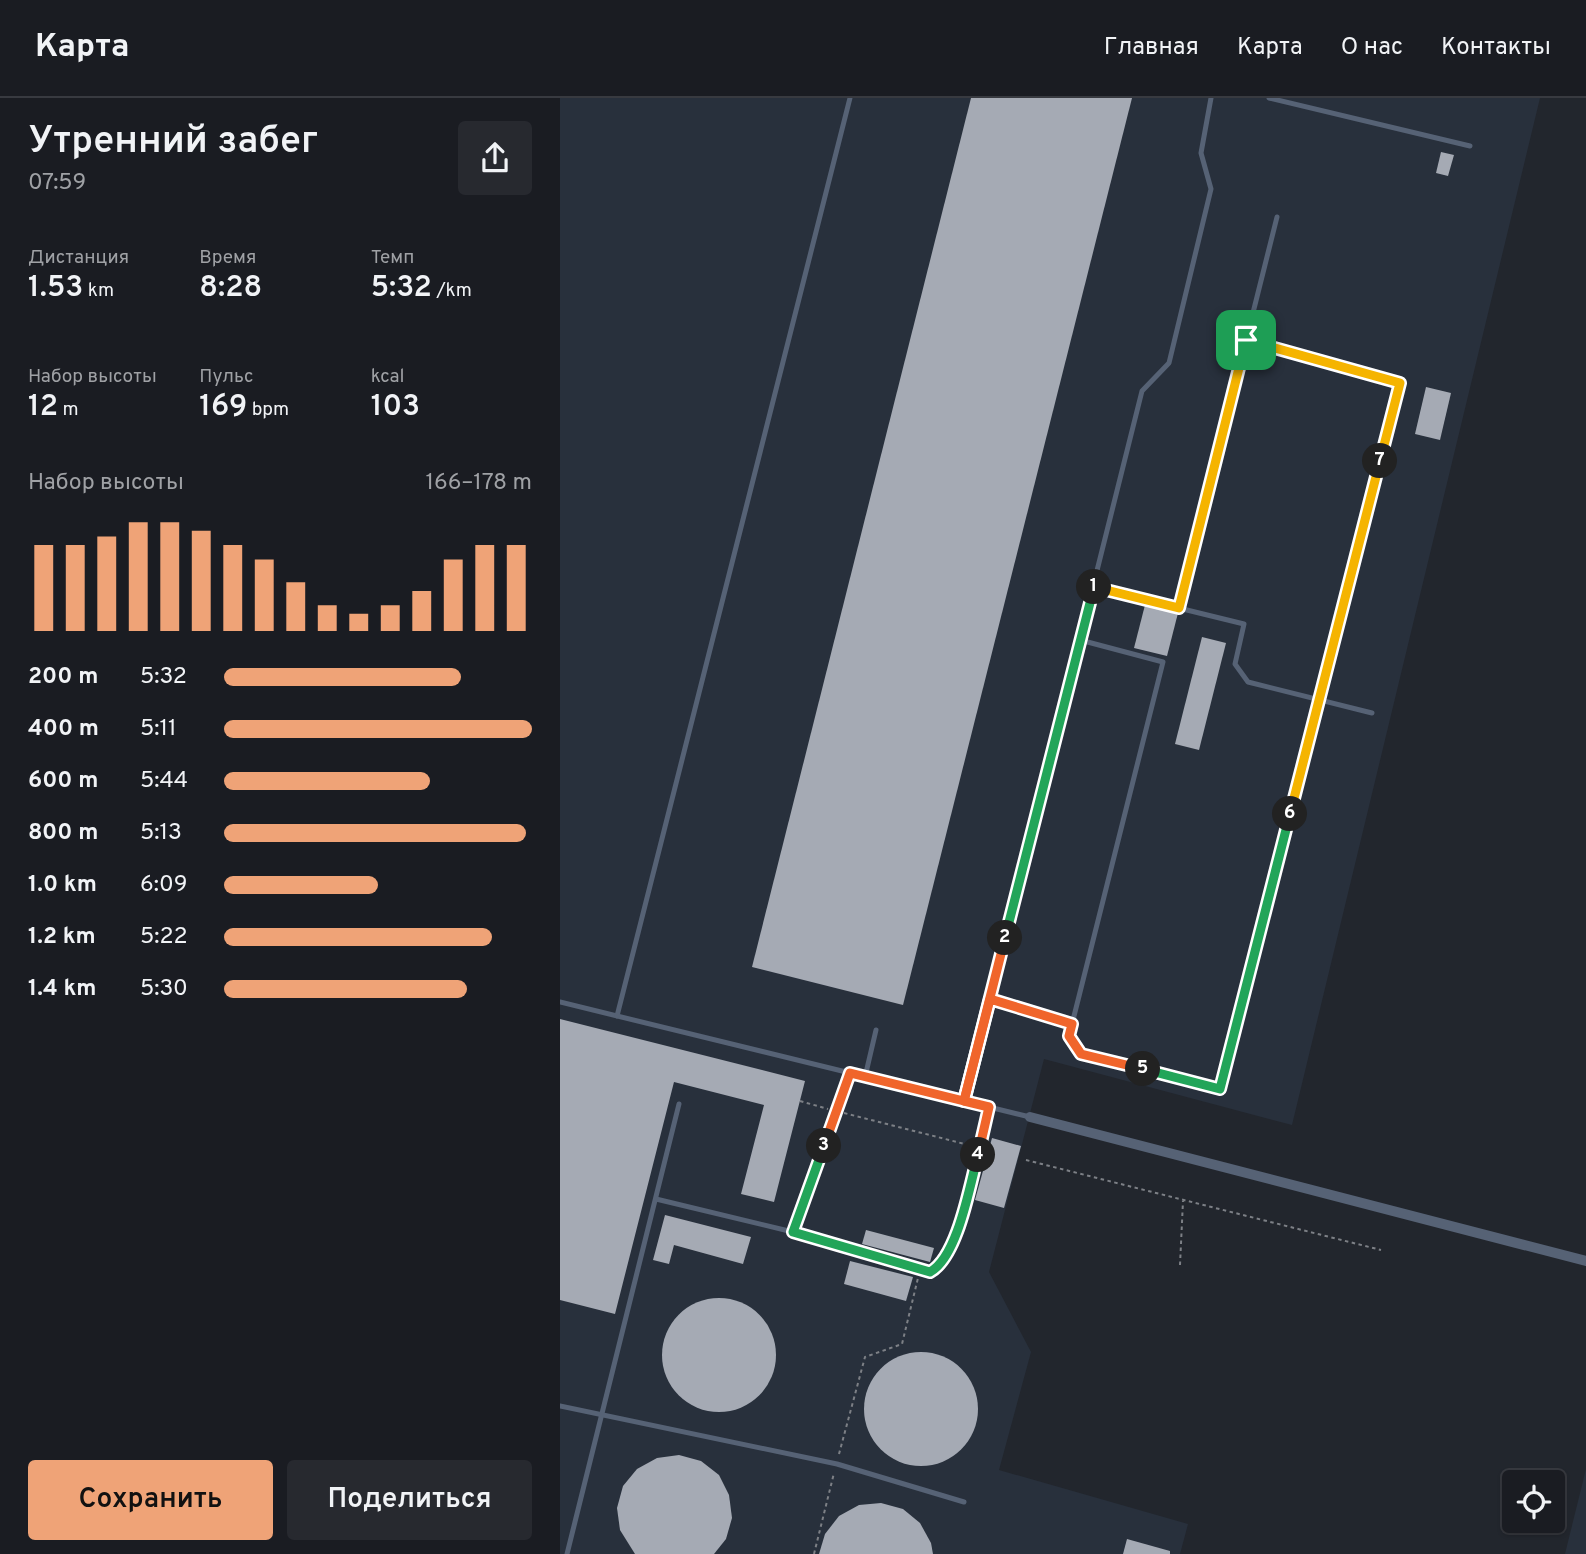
<!DOCTYPE html>
<html lang="ru">
<head>
<meta charset="utf-8">
<style>
	:root { --surface:#1a1c22; --page:#27292f; --text:#f1f3f6; --muted:#9fa1a5; --line:#383a40; --accent:#efa377 }
	body { margin:0; font-family:Overpass,sans-serif; background:var(--page); color:var(--text); height:100vh; display:flex; flex-direction:column; font-size:26px; white-space:nowrap }
	* { box-sizing:border-box; margin:0 }
	p { font-size:23px; color:var(--muted) }
	.icon { flex:none; width:38px; height:38px; fill:none; stroke:currentColor; stroke-width:2; stroke-linecap:round; stroke-linejoin:round }
	.map { position:relative; flex:1; overflow:hidden }
	.sheet { display:flex; flex-direction:column; background:var(--surface); width:560px }
	.sheet>* { flex:none }
	.fabs { position:absolute; left:942px; top:1372px; display:grid; gap:14px }
	.fabs a { display:grid; place-items:center; width:63px; height:63px; border-radius:7px; background:var(--surface); box-shadow:0 2px 5px #0004,0 0 0 2px var(--line); font-size:35px }
	.pin { position:absolute; display:grid; place-items:center; width:60px; height:60px; color:#fff; margin:-30px; border-radius:14px; box-shadow:0 4px 10px #0006 }
	.km { position:absolute; width:35px; height:35px; margin:-18px; border-radius:50%; background:#222; color:#fff; font-size:19px; line-height:35px; text-align:center }
	.round { display:grid; place-items:center; flex:none; width:74px; height:74px; border-radius:7px; background:var(--page) }
	.head { display:flex; align-items:center; justify-content:space-between; height:119px; padding:0 28px }
	h1 { font-size:38px; font-weight:600; line-height:52px }
	.stats { display:grid; grid-template-columns:repeat(3,1fr); gap:10px; height:119px; padding:7px 28px }
	.stats div { display:grid; align-content:center }
	.stats b { font-size:30px; font-weight:600 }
	.stats small { font-size:19px; font-weight:400 }
	.stats p { font-size:19px }
	.chart { height:196px; padding:14px 28px }
	.chart p { display:flex; justify-content:space-between }
	.chart svg { width:100%; height:126px; margin-top:7px; stroke:var(--accent); stroke-width:6 }
	.action { display:flex; gap:14px; margin-top:auto; padding:14px 28px }
	.action a { flex:1; height:80px; border-radius:7px; background:var(--accent); color:#111; font-size:28px; font-weight:600; line-height:80px; text-align:center }
	.action a+a { background:var(--page); color:var(--text) }
	ul { padding:0 28px; list-style:none; font-size:23px }
	li { display:grid; grid-template-columns:112px 84px 1fr; align-items:center; height:52px }
	li i { height:18px; border-radius:9px; background:var(--accent) }
	header { display:flex; align-items:center; gap:42px; box-sizing:border-box; height:98px; padding:0 35px; background:var(--surface); border-bottom:2px solid var(--line) }
	header strong { font-size:33px }
	nav { display:flex; gap:38px; margin-inline-start:auto; font-size:24px }
	main { display:flex; flex:1; min-height:0 }
	.map>svg:first-child { display:block }
	.built { fill:#28303c }
	.building { fill:#a5aab4 }
	.lines { fill:none; stroke-linecap:round; stroke-linejoin:round }
	.path { stroke:#7d8086; stroke-width:2; stroke-dasharray:3.5 3.5; stroke-linecap:butt }
	.lane { stroke:#566275; stroke-width:5 }
	.street { stroke:#566275; stroke-width:10 }
	.split-1-casing { stroke:#fff; stroke-width:14 }
	.split-2-casing { stroke:#fff; stroke-width:14 }
	.split-3-casing { stroke:#fff; stroke-width:14 }
	.split-4-casing { stroke:#fff; stroke-width:14 }
	.split-5-casing { stroke:#fff; stroke-width:14 }
	.split-6-casing { stroke:#fff; stroke-width:14 }
	.split-7-casing { stroke:#fff; stroke-width:14 }
	.split-8-casing { stroke:#fff; stroke-width:14 }
	.split-1 { stroke:#f5b400; stroke-width:9 }
	.split-2 { stroke:#22a559; stroke-width:9 }
	.split-3 { stroke:#f0652b; stroke-width:9 }
	.split-4 { stroke:#22a559; stroke-width:9 }
	.split-5 { stroke:#f0652b; stroke-width:9 }
	.split-6 { stroke:#22a559; stroke-width:9 }
	.split-7 { stroke:#f5b400; stroke-width:9 }
	.split-8 { stroke:#f5b400; stroke-width:9 }
</style>
</head>
<body>
<header>
<strong>Карта</strong>
<nav><a>Главная</a><a>Карта</a><a>О нас</a><a>Контакты</a></nav>
</header>
<main>
<section class="sheet">
<div class="head"><div><h1>Утренний забег</h1><p>07:59</p></div><a class="round"><svg class="icon" aria-label="share" viewBox="0 0 24 24"><path d="M12 15V3M7 8l5-5 5 5M5 13v7h14v-7"/></svg></a></div>
<div class="stats">
<div><p>Дистанция</p><b>1.53<small> km</small></b></div>
<div><p>Время</p><b>8:28</b></div>
<div><p>Темп</p><b>5:32<small> /km</small></b></div>
</div>
<div class="stats">
<div><p>Набор высоты</p><b>12<small> m</small></b></div>
<div><p>Пульс</p><b>169<small> bpm</small></b></div>
<div><p>kcal</p><b>103</b></div>
</div>
<div class="chart"><p><span>Набор высоты</span>166–178 m</p>
<svg viewBox="0 0 160 44" preserveAspectRatio="none"><path d="M5 44V14M15 44V14M25 44V11M35 44V6M45 44V6M55 44V9M65 44V14M75 44V19M85 44V27M95 44V35M105 44V38M115 44V35M125 44V30M135 44V19M145 44V14M155 44V14"/></svg>
</div>
<ul>
<li><b>200 m</b>5:32<i style="width:77%"></i></li>
<li><b>400 m</b>5:11<i style="width:100%"></i></li>
<li><b>600 m</b>5:44<i style="width:67%"></i></li>
<li><b>800 m</b>5:13<i style="width:98%"></i></li>
<li><b>1.0 km</b>6:09<i style="width:50%"></i></li>
<li><b>1.2 km</b>5:22<i style="width:87%"></i></li>
<li><b>1.4 km</b>5:30<i style="width:79%"></i></li>
</ul>
<div class="action"><a>Сохранить</a><a>Поделиться</a></div>
</section>
<div class="map">
<svg width="1026" height="1456" viewBox="0 0 1026 1456">
	<rect width="100%" height="100%" fill="#22262d"/>
	<g class="built">
		<polygon points="0,0 980,0 732,1027 484,961 429,1174 471,1254 439,1372 628,1426 620,1456 0,1456"/>
		<polygon points="1026,1371 1026,1456 1005,1456"/>
	</g>
	<g class="building">
		<polygon points="411,0 572,0 343,907 192,869"/>
		<polygon points="881,54 894,57 888,78 876,75"/>
		<polygon points="866,289 891,295 880,342 855,336"/>
		<polygon points="585,507 618,515 607,558 574,550"/>
		<polygon points="642,539 666,545 639,652 615,646"/>
		<polygon points="0,921 245,983 214,1104 181,1096 204,1007 114,984 55,1216 0,1202"/>
		<polygon points="432,1040 461,1048 444,1110 415,1102"/>
		<polygon points="105,1117 191,1139 183,1166 114,1147 109,1166 93,1162"/>
		<polygon points="306,1132 374,1150 370,1164 302,1146"/>
		<polygon points="290,1163 353,1179 346,1203 284,1186"/>
		<circle cx="159" cy="1257" r="57"/>
		<circle cx="361" cy="1311" r="57"/>
		<polygon points="119,1357 141,1363 159,1377 169,1397 172,1420 166,1441 154,1456 75,1456 60,1432 57,1410 63,1388 77,1371 97,1360"/>
		<polygon points="321,1405 343,1411 360,1425 371,1445 373,1456 259,1456 265,1436 279,1418 299,1407"/>
		<polygon points="567,1441 610,1453 610,1456 563,1456"/>
	</g>
	<g class="lines">
		<g class="path">
			<polyline points="240,1003 268,1011"/>
			<polyline points="284,1015 428,1052"/>
			<polyline points="466,1062 821,1152"/>
			<polyline points="620,1167 623,1103"/>
			<path d="M 371,1174 C 399,1158 420,1050 427,1017"/>
			<polyline points="279,1356 305,1259 342,1246 358,1180"/>
			<polyline points="254,1456 274,1375"/>
		</g>
		<g class="lane">
			<polyline points="709,0 910,48"/>
			<polyline points="533,489 684,526 675,566 688,584 812,615"/>
			<polyline points="619,510 717,119"/>
			<polyline points="520,542 603,564 509,938 521,956 660,991 840,285 686,242"/>
			<polyline points="430,901 512,926"/>
			<polyline points="0,904 470,1019"/>
			<polyline points="57,918 290,0"/>
			<polyline points="305,979 316,932"/>
			<polyline points="404,1003 582,293 609,265 651,91 641,55 651,0"/>
			<polyline points="96,1101 233,1134 361,1171"/>
			<polyline points="233,1134 290,975"/>
			<polyline points="0,1308 277,1366 404,1404"/>
			<polyline points="7,1456 119,1006"/>
		</g>
		<polyline class="street" points="470,1019 1026,1163"/>
	</g>
	<g class="lines">
		<defs>
			<polyline id="split-1" points="534,489 619,510 686,242"/>
			<polyline id="split-2" points="445,840 534,489"/>
			<polyline id="split-3" points="264,1048 290,975 404,1003 445,840"/>
			<path id="split-4" d="M 264,1048 L 233,1134 L 370,1174 C 398,1159 410,1086 418,1057"/>
			<polyline id="split-5" points="418,1057 429,1009 404,1003 430,901 512,926 509,938 521,956 583,971"/>
			<polyline id="split-6" points="583,971 660,991 730,716"/>
			<polyline id="split-7" points="730,716 820,363"/>
			<polyline id="split-8" points="686,242 840,285 820,363"/>
		</defs>
		<use href="#split-1" class="split-1-casing"/>
		<use href="#split-2" class="split-2-casing"/>
		<use href="#split-3" class="split-3-casing"/>
		<use href="#split-4" class="split-4-casing"/>
		<use href="#split-5" class="split-5-casing"/>
		<use href="#split-6" class="split-6-casing"/>
		<use href="#split-7" class="split-7-casing"/>
		<use href="#split-8" class="split-8-casing"/>
		<use href="#split-1" class="split-1"/>
		<use href="#split-2" class="split-2"/>
		<use href="#split-3" class="split-3"/>
		<use href="#split-4" class="split-4"/>
		<use href="#split-5" class="split-5"/>
		<use href="#split-6" class="split-6"/>
		<use href="#split-7" class="split-7"/>
		<use href="#split-8" class="split-8"/>
	</g>
</svg>
<div class="fabs">
<a><svg class="icon" aria-label="locate" viewBox="0 0 24 24"><circle cx="12" cy="12" r="6"/><path d="M12 2v4M12 18v4M2 12h4M18 12h4"/></svg></a>
</div>
<div class="pin" style="left:686px;top:242px;background:#1e9e55"><svg class="icon" aria-label="arrive" viewBox="0 0 24 24"><path d="M6 21V4h12l-3 4 3 4H6"/></svg></div>
<b class="km" style="left:534px;top:489px">1</b>
<b class="km" style="left:445px;top:840px">2</b>
<b class="km" style="left:264px;top:1048px">3</b>
<b class="km" style="left:418px;top:1057px">4</b>
<b class="km" style="left:583px;top:971px">5</b>
<b class="km" style="left:730px;top:716px">6</b>
<b class="km" style="left:820px;top:363px">7</b>
</div>
</main>
</body>
</html>
